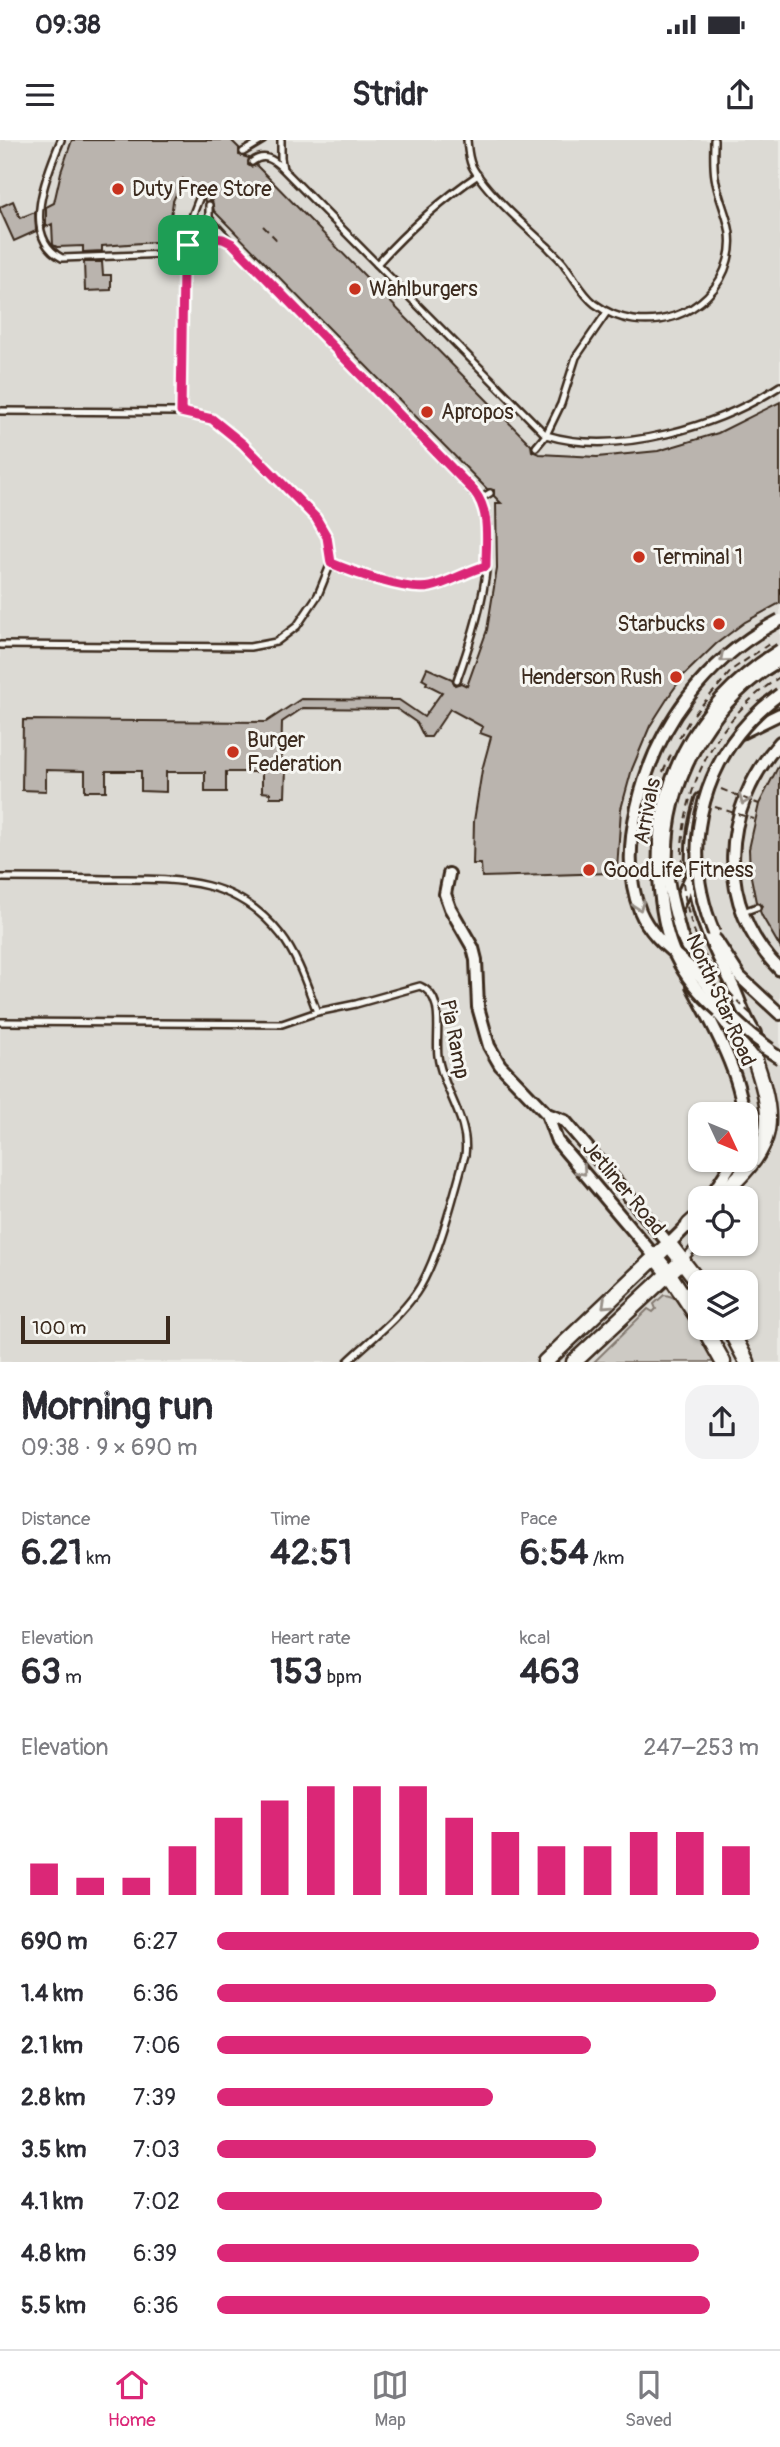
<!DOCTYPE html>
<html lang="en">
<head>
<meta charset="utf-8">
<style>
	:root { --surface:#fff; --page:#f2f2f3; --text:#2b2b33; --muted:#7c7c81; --line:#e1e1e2; --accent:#db2777 }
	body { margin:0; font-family:Pangolin,sans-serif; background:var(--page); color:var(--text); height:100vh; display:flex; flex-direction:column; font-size:26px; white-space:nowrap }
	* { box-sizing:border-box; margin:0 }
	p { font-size:23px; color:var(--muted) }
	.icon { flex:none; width:38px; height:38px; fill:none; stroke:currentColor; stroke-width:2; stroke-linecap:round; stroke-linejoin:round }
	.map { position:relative; height:1222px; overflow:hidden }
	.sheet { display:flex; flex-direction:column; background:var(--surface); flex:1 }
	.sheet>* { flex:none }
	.needle { width:46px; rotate:134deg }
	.fabs { position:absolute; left:688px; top:962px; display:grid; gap:14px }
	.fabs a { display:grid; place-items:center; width:70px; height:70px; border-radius:14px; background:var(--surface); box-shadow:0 2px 5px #0004; font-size:35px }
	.scale { position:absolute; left:21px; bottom:18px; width:149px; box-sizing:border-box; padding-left:7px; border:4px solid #3b2a1e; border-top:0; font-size:19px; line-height:24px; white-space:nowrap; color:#3b2a1e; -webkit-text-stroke:5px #f6f6f2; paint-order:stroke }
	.pin { position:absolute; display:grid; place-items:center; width:60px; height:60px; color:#fff; margin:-30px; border-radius:14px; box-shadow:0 4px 10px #0006 }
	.round { display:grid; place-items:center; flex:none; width:74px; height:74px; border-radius:21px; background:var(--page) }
	.overview { display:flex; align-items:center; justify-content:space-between; height:119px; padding:0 21px }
	h1 { font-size:38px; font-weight:700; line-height:52px }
	.stats { display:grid; grid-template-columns:repeat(3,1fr); gap:10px; height:119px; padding:7px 21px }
	.stats div { display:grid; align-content:center }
	.stats b { font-size:35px; font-weight:700 }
	.stats small { font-size:19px; font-weight:400 }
	.stats p { font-size:19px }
	.chart { height:196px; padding:14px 21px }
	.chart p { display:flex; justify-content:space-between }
	.chart svg { width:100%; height:126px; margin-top:7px; stroke:var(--accent); stroke-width:6 }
	ul { padding:0 21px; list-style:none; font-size:23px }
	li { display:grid; grid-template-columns:112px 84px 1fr; align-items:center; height:52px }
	li i { height:18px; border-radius:9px; background:var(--accent) }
	.status { display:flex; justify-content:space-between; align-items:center; height:49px; padding:0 35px; background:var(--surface); direction:ltr }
	.status svg { height:19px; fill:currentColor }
	header { display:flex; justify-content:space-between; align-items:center; height:91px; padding:0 21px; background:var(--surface); font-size:32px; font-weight:700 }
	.menu { display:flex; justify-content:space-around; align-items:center; height:98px; border-top:2px solid var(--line); background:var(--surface); font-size:19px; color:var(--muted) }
	.menu a { display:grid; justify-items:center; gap:4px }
	.menu .active { color:var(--accent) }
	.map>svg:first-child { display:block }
	.built { fill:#dcdad4; fill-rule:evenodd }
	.green { fill:#cdcac4; stroke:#847a71; stroke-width:2 }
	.building { fill:#bab4ae; stroke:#3b2a1e; stroke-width:2 }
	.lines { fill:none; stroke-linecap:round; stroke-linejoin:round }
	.service-casing { stroke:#3b2a1e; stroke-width:10 }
	.minor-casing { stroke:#3b2a1e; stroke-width:16 }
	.tertiary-casing { stroke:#3b2a1e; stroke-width:19 }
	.path { stroke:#3b2a1e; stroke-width:2; stroke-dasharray:7 5; stroke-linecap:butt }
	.service { stroke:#f6f6f2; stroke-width:5 }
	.minor { stroke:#f6f6f2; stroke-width:10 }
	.tertiary { stroke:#f6f6f2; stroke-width:14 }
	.minor-bridge-casing { stroke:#3b2a1e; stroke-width:16; stroke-linecap:butt }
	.path-bridge { stroke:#3b2a1e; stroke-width:2; stroke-dasharray:7 5; stroke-linecap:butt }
	.minor-bridge { stroke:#f6f6f2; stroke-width:10 }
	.oneway { stroke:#989088 }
	.route-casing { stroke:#fff; stroke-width:14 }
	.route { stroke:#db2777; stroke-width:9 }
	.poi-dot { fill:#c8321e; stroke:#f6f6f2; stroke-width:2.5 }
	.labels { text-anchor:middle; stroke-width:6; stroke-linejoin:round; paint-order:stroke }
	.poi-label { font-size:21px; fill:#3b2a1e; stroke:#f6f6f2; text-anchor:start }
	.street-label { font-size:21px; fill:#3b2a1e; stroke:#f6f6f2 }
</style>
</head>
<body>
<div class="status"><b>09:38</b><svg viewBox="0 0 49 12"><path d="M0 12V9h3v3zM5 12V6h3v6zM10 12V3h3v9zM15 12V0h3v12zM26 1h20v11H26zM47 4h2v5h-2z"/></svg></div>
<header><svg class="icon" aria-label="menu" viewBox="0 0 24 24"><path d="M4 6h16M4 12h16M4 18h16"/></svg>Stridr<svg class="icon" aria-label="share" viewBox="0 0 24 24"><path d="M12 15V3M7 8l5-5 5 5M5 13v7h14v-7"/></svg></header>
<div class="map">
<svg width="780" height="1222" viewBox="0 0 780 1222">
	<rect width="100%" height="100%" fill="#ebeae5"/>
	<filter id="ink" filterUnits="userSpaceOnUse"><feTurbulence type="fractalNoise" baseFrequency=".0143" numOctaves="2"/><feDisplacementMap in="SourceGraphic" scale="14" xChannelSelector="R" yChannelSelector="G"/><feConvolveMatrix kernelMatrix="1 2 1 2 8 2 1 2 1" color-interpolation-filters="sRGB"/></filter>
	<g filter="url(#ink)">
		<path class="built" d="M 0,0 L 780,0 L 780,1222 L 0,1222 ZM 700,975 L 746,975 L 746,1020 L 700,1020 ZM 700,1059 L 746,1059 L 746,1104 L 700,1104 ZM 700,1143 L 746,1143 L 746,1188 L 700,1188 Z"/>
		<path class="green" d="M 664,1155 C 689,1156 706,1202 716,1222 L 594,1222 L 648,1169 L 653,1172 L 656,1169 L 654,1164 Z"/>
		<g class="building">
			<polygon points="72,0 231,0 239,8 239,15 249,18 248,25 251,27 256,25 531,305 532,311 539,314 597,317 658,311 718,293 780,262 780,463 745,482 716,504 684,535 671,553 650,586 632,629 621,669 617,730 611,731 611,733 482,737 481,724 473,724 474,681 482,630 491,597 480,593 483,587 450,569 431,597 424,597 417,583 397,569 303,568 282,582 281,628 286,628 285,657 270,657 270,653 262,652 262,632 226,632 226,652 205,652 205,632 166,632 166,652 141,651 141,631 106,631 106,651 85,651 85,631 46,630 46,651 22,650 23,580 266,582 301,559 399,560 424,577 442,552 426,544 427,542 422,539 427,528 452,539 455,545 461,543 467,546 487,490 497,429 496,363 501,363 494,356 494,350 487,349 214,71 212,61 205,62 203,51 196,52 183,39 173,61 168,101 102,106 102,111 83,112 83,106 57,107 53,105 52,84 46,87 46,67 54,63 61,32"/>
			<polygon points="13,61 20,78 35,72 36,91 14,101 0,70 0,67"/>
			<polygon points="84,122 102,122 103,135 111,135 111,150 85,151"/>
			<polygon points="780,623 780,807 762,776 760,771 762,765 756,762 750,732 749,709 759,664"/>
		</g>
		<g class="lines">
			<defs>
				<g id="service">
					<path d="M 61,0 C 47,33 20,97 62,118 L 167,114 L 204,97 L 223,99 L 233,104 L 480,359 C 501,411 475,490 457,540"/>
					<path d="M 281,0 L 281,18 L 283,29 L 546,295 C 618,317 719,286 780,246"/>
					<path d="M 467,0 C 468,9 468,17 472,26 C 485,51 526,87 548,107 C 554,114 561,119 566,127 C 576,140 582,154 595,164 C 642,199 713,177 728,120 C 737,87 719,67 715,37 C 713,25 714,12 714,0"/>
					<polyline points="243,12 263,0"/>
					<path d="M 252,22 C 264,13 273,19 282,28"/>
					<polyline points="209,65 209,78 228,99"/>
					<path d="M 377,124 C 407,91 441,60 478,35"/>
					<polyline points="0,271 181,272 213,279 243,304 316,378 327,398 331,423 318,455 297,486 276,502 250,507 0,505"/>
					<polyline points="181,272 182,128 193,74 200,56"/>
					<polyline points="536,307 546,295 561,264 576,217 607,172"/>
					<polyline points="480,359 490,353"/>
					<path d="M 331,423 C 353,432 408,452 430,447 C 449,443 467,431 486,426"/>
					<path d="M 0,738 C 35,738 71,738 106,739 C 175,739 234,735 281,795 C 298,817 307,846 317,872"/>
					<polyline points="743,772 757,767"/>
					<path d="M 0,882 L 282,884 L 317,872 L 356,864 L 420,846 C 446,857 435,893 438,916 C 442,949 470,980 465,1015 C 454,1054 438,1121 416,1153 C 398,1179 370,1200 347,1222"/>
					<polyline points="685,1118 700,1101"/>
				</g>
				<g id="minor">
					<polyline points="741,593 780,574"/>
					<path d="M 780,602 C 720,669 715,765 780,830"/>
					<path d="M 701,659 C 679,730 698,781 732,844 C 740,860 744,878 755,893"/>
					<polyline points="449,734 445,754 450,768 473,808 476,820 478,867 489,906 500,925 547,974 557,1001 656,1118"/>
					<polyline points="681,795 701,837"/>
					<polyline points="671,800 677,767 692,735"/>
					<polyline points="716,800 740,837 780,874"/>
					<path d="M 692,846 C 711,881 742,936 743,975"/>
					<polyline points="712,866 755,920"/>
					<polyline points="547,974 565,981 669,1104 693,1080"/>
					<polyline points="709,1059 734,1020"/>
				</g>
				<g id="tertiary">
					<path d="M 717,1059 C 770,1009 780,992 755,920"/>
					<polyline points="689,1085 700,1075"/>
					<polyline points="656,1118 669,1134 700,1181"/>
					<polyline points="704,1188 723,1222"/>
					<polyline points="729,1188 747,1222"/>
					<polyline points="545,1222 669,1104 700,1144"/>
					<polyline points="574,1222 683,1120"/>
				</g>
			</defs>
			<use href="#service" class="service-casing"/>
			<use href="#minor" class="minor-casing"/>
			<use href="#tertiary" class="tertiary-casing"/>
			<polyline class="path" points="263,86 277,100"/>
			<use href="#service" class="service"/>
			<use href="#minor" class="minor"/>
			<use href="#tertiary" class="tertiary"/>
			<defs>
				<g id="minor-bridge">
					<path d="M 714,793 C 677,705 703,610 780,554"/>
					<path d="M 681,795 C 675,772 668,750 667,727 C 663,643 709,562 780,520"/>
					<path d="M 719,871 C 678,835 665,803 660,750 C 650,647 693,565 780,510"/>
					<polyline points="764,908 780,918"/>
					<path d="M 770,909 C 756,899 741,888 730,875 C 719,863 711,849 700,837 C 679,815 652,800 640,771 C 627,738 629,702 637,667 C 656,585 706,519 780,480"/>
				</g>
			</defs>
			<use href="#minor-bridge" class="minor-bridge-casing"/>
			<g class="path-bridge">
				<polyline points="694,574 733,529 769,504"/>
				<polyline points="679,598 689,581"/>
				<polyline points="663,632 672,612"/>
				<polyline points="721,649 759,664"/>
				<polyline points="715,667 754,679"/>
				<polyline points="649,701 651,678"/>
				<path d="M 751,874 C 646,782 664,611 780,537"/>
			</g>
			<use href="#minor-bridge" class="minor-bridge"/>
		</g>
		<defs><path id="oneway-chevron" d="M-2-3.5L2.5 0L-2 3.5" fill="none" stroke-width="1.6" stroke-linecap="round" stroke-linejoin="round" transform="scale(1.75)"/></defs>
		<g class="oneway">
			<use href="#oneway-chevron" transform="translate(724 518) rotate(139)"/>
			<use href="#oneway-chevron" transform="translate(744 660) rotate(111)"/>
			<use href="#oneway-chevron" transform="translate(639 766) rotate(70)"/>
			<use href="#oneway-chevron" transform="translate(582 1031) rotate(49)"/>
			<use href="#oneway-chevron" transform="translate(606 1164) rotate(137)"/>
		</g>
	</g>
	<g class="lines" filter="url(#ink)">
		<defs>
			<path id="route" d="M 204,97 L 223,99 L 233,104 L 474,351 C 491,372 486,401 486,426 C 467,431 449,443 430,447 C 408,452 352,432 331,423 L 327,397 L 316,378 L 243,304 L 212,279 L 181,272 L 183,128 L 188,105 Z"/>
		</defs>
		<use href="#route" class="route-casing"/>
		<use href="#route" class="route"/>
	</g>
	<g class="poi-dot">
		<circle cx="118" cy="49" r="7"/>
		<circle cx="355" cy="149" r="7"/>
		<circle cx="427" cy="272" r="7"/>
		<circle cx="639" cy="417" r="7"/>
		<circle cx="719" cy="484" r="7"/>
		<circle cx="676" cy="537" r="7"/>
		<circle cx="233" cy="612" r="7"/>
		<circle cx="589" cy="730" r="7"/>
	</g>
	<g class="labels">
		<g class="poi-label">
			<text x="132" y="56">Duty Free Store</text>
			<text x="369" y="156">Wahlburgers</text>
			<text x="441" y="279">Apropos</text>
			<text x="653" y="424">Terminal 1</text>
			<text x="705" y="491" text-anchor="end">Starbucks</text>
			<text x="662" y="544" text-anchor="end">Henderson Rush</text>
			<text x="247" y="607">Burger<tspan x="247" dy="24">Federation</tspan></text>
			<text x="603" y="737">GoodLife Fitness</text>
		</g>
		<g class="street-label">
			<text transform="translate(647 671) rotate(-79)" y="7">Arrivals</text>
			<text transform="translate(721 860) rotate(66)" y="7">North Star Road</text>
			<text transform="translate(455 899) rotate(79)" y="7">Pia Ramp</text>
			<text transform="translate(624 1048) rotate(50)" y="7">Jetliner Road</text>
		</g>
	</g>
</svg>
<div class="fabs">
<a><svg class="needle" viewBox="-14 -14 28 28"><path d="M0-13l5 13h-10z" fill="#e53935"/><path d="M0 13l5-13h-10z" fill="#7c7c81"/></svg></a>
<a><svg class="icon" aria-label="locate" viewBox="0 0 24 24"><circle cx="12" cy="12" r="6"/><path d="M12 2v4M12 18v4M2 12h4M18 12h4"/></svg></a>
<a><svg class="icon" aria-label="layers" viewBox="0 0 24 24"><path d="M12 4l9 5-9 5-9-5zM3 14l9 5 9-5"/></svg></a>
</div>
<div class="scale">100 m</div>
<div class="pin" style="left:188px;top:105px;background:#1e9e55"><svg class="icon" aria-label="arrive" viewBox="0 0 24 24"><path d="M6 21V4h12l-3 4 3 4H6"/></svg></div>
</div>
<section class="sheet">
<div class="overview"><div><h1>Morning run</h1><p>09:38 · 9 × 690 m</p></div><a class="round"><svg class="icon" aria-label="share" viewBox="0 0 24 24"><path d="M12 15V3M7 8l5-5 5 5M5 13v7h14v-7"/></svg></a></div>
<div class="stats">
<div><p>Distance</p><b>6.21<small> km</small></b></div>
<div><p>Time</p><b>42:51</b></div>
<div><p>Pace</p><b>6:54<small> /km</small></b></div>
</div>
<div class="stats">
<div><p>Elevation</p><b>63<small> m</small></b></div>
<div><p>Heart rate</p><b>153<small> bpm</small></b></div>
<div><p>kcal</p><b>463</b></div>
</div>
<div class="chart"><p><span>Elevation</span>247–253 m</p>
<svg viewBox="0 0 160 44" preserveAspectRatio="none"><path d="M5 44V33M15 44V38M25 44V38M35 44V27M45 44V17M55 44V11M65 44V6M75 44V6M85 44V6M95 44V17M105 44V22M115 44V27M125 44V27M135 44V22M145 44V22M155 44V27"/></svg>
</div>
<ul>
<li><b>690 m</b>6:27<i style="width:100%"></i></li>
<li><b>1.4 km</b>6:36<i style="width:92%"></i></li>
<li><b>2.1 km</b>7:06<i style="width:69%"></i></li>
<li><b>2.8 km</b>7:39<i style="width:51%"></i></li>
<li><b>3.5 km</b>7:03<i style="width:70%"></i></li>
<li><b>4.1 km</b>7:02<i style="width:71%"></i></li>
<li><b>4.8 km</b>6:39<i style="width:89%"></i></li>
<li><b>5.5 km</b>6:36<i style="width:91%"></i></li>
</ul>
</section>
<nav class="menu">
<a class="active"><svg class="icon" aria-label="home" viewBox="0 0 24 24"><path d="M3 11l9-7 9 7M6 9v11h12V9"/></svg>Home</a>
<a><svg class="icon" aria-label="map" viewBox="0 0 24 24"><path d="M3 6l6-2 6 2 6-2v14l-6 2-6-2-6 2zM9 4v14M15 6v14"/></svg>Map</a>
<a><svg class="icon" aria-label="saved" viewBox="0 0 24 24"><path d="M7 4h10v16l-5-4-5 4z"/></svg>Saved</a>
</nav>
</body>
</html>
